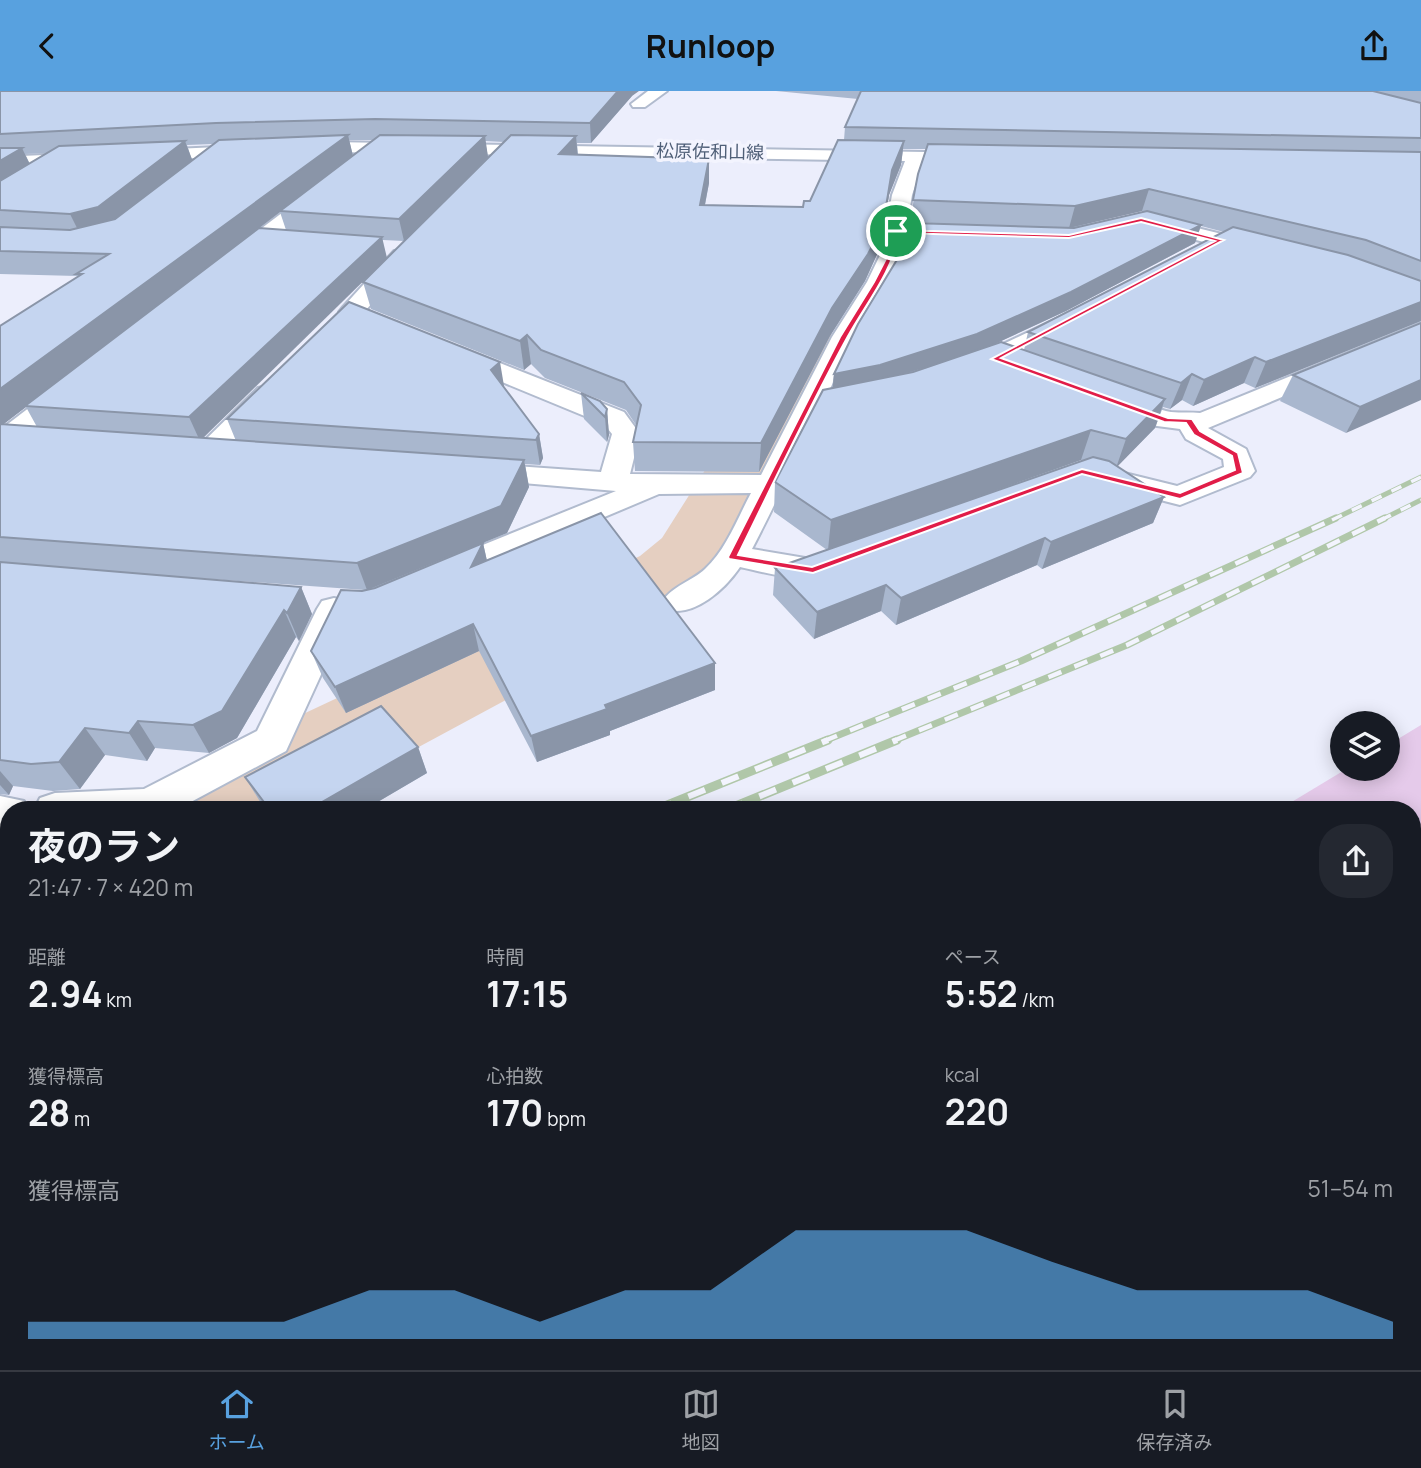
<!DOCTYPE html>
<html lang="ja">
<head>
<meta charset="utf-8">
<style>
	:root { --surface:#171b24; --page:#242831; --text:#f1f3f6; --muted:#9ea1a6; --line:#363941; --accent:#58a1df }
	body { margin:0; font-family:Manrope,"Noto Sans JP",sans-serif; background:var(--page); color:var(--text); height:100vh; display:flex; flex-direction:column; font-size:26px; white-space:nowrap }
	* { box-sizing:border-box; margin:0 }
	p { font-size:23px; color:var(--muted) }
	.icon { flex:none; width:38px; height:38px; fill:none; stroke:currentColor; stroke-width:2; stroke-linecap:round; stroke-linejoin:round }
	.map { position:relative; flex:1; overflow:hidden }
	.sheet { position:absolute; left:0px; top:710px; width:1421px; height:569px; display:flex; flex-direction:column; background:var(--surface); border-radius:28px 28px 0 0; box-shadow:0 4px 18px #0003 }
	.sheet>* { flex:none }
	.controls { position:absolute; left:1330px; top:620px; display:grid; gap:14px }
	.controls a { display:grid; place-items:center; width:70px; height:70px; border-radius:50%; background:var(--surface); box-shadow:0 4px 18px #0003; font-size:35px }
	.pin { position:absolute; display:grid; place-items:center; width:60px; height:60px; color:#fff; margin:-30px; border:4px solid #fff; border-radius:50%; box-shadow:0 2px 7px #0007 }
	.round { display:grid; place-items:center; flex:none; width:74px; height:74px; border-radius:28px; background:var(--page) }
	.overview { display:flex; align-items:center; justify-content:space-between; height:119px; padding:0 28px }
	h1 { font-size:38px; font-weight:700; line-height:52px }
	.figures { display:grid; grid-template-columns:repeat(3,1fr); gap:10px; height:119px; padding:7px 28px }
	.figures div { display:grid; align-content:center }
	.figures b { font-size:35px; font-weight:700 }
	.figures small { font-size:19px; font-weight:400 }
	.figures p { font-size:19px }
	.chart { height:196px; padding:14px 28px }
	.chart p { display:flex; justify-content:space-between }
	.chart svg { width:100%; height:126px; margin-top:7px; fill:var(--accent); opacity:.7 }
	header { display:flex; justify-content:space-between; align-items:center; height:91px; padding:0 28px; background:var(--accent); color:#111; font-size:32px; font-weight:700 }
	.menu { display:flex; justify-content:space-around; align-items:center; height:98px; border-top:2px solid var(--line); background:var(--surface); font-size:19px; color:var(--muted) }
	.menu a { display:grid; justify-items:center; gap:4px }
	.menu .current { color:var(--accent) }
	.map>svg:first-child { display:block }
	.green { fill:#e5caea }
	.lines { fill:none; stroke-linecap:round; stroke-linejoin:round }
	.river { fill:#e5cfc1; fill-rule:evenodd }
	.minor-casing { stroke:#b1bbce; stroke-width:4 }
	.minor { fill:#fff; fill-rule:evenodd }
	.rail-far3-casing { stroke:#b0c7a9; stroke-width:5 }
	.rail-far2-casing { stroke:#b0c7a9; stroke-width:7 }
	.rail-far1-casing { stroke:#b0c7a9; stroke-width:9 }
	.rail-casing { stroke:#b0c7a9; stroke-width:10 }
	.rail-far3 { stroke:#f3f4fe; stroke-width:3.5; stroke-dasharray:11; stroke-linecap:butt }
	.rail-far2 { stroke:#f3f4fe; stroke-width:4.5; stroke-dasharray:14; stroke-linecap:butt }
	.rail-far1 { stroke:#f3f4fe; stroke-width:6; stroke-dasharray:18; stroke-linecap:butt }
	.rail { stroke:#f3f4fe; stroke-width:8; stroke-dasharray:23; stroke-linecap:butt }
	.wall { fill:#a9b7ce; fill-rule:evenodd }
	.shaded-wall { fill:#8a95a8 }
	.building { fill:#c5d5f0; stroke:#8a95a8; stroke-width:2 }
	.route { fill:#e11d48; stroke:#fff; stroke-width:2; fill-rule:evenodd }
	.labels { text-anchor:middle; stroke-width:7; stroke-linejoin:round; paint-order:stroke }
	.far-street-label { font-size:18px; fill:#4f5f77; stroke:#f3f4fe }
</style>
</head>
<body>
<header><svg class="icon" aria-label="back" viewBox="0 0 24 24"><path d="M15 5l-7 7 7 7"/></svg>Runloop<svg class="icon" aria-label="share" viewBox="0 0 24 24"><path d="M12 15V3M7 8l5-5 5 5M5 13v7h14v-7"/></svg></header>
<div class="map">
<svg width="1421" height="1279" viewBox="0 0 1421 1279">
	<rect width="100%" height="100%" fill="#eceefc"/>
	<g class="green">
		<polygon points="1421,634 1421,818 1412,811 1412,719 1290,719 1285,715 1348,677 1388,677 1388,654"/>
		<polygon points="1421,880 1421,1116 1412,1124 1412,886"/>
		<polygon points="1412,1221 1421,1249 1421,1279 220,1279 222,1270 1412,1270"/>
	</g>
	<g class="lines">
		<g class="river">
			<polygon points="813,239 836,245 846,259 735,465 723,484 702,503 302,719 159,719 174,688 252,647 640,465 662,447 790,245"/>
			<polygon points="9,784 9,893 0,896 0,787"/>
		</g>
		<defs>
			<g id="minor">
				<polygon points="648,0 667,0 645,16 633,16 631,13"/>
				<path d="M 330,51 L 983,62 L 986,66 L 977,71 L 923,71 L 912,104 L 907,134 L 960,137 L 967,139 L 970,143 L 967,147 L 960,149 L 906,147 C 900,184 873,214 856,247 C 819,316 788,389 752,458 L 811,468 L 833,462 L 844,465 L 849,472 C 830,501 769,482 740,476 C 725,498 695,526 667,519 L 662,511 C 672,495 692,490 705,478 C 726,459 738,426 751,402 L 659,403 L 450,491 L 438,494 L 426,491 L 422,484 L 426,477 L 616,400 L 463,387 L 458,381 L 463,375 L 473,372 L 601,381 L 612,343 L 604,333 L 444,267 L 441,262 L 444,257 L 453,255 L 462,257 L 624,321 L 640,343 L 630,383 L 761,384 L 832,246 L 867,191 L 882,160 L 892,104 L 905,70 L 330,61 L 0,76 L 0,66 Z"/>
				<polygon points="326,92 333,94 336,98 333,102 241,175 225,175 222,170 225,165 319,94"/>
				<polygon points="1148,125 1271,155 1274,160 1271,165 1263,166 1141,135 1138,131 1141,127"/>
				<path d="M 402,159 L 410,160 L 413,165 L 366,219 L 399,232 L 402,237 L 399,242 C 380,247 360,233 343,226 L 339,221 L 343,216 L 394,160 Z"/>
				<polygon points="1073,220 1081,222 1085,227 1081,232 979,283 970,286 961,283 957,278 961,273"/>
				<path d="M 1421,232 L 1421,248 L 1208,337 L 1246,358 L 1255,380 L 1250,386 L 1180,414 L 1090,391 L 1085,385 L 1090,379 L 1100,376 L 1177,395 L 1224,376 L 1223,368 L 1186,348 L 1180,338 L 1157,335 L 1100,314 L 1096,308 L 1100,302 C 1124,296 1147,317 1171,321 C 1181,322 1191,321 1200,322 Z"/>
				<polygon points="73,288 82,290 86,296 82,302 10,359 0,361 0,339 64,290"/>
				<polygon points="267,295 276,297 280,303 276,309 218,368 208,371 198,368 194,362 198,356 258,297"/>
				<polygon points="334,507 346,510 351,518 286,660 176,719 34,719 40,707 55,702 144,698 257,640 317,518 322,510"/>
				<polygon points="0,705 24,710 28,719 9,719 9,739 0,739"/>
			</g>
		</defs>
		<use href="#minor" class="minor-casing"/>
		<use href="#minor" class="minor"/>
		<defs>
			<g id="rail-far3">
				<polyline points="1332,429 1421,386"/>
				<polyline points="1381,429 1421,409"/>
			</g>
			<g id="rail-far2">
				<polyline points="824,650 1021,570 1336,427"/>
				<polyline points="893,650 1127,554 1385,427"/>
			</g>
			<g id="rail-far1">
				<polyline points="655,719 828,649"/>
				<polyline points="726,719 897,649"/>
			</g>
			<g id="rail">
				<polyline points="0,958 9,955"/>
				<polyline points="0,1008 9,1005"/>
			</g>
		</defs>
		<use href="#rail-far3" class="rail-far3-casing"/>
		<use href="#rail-far2" class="rail-far2-casing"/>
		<use href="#rail-far1" class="rail-far1-casing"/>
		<use href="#rail" class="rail-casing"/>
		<use href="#rail-far3" class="rail-far3"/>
		<use href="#rail-far2" class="rail-far2"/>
		<use href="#rail-far1" class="rail-far1"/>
		<use href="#rail" class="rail"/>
	</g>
	<g class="wall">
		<path d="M 0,0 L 632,5 L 591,52 L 577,52 L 578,64 L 709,92 L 705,114 L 803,116 L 810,110 L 844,49 L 845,36 L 858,8 L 776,0 L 1421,0 L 1421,230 L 1255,297 L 1244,292 L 1193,315 L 1182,309 L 1170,318 L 1163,316 L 1155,337 L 1117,375 L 1164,406 L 1153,432 L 1042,478 L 1037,474 L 896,534 L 881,520 L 814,548 L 773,504 L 775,477 L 827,459 L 774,421 L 775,391 L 832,297 L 834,283 L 932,132 L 910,131 L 918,83 L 926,58 L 903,58 L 901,74 L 889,104 L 879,159 L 865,190 L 830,245 L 759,381 L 635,380 L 633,351 L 636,334 L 626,319 L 545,287 L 531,273 L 524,279 L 371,218 L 363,191 L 504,51 L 485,50 L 488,66 L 404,150 L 383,149 L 203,347 L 236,350 L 227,328 L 504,295 L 504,296 L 539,343 L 543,367 L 540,374 L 525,373 L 529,396 L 507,442 L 369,498 L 483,452 L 487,470 L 715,572 L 715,599 L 610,640 L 610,644 L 537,671 L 479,560 L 346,622 L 323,587 L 311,560 L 362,500 L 365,499 L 168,485 L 301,496 L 312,523 L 299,550 L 296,546 L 237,647 L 209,662 L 155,657 L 147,670 L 105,664 L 80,698 L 53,700 L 13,695 L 9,704 L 0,703 L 0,235 L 78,186 L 77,185 L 0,183 ZM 349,49 L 374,49 L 353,65 ZM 213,53 L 192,69 L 187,54 ZM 49,62 L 30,73 L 25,63 ZM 1142,120 L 1143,121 L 1073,136 ZM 280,121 L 286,139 L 227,161 ZM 1201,135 L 1224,141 L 1028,241 L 1024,259 L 997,252 L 1066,220 L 1195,152 ZM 26,316 L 37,336 L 3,333 ZM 1081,369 L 1083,369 L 886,439 Z"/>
		<polygon points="1421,232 1346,342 1280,310 1293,284"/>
		<polygon points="581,302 607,318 609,344 607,351 584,328"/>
		<polygon points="418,656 427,682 364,719 265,719 245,686"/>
	</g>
	<g class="shaded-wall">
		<polygon points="618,0 639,0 632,5 591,52 590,32"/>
		<polygon points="348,44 353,65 27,315 25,315 26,316 0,336 0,298"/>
		<polygon points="485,45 488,66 404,150 399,128"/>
		<polygon points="576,45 578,68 559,63"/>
		<polygon points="185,50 193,71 108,139 81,145 70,123"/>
		<polygon points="904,50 901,74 889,104 879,159 865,190 830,245 759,381 761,352 832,217"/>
		<polygon points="22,57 32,78 0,98 0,70"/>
		<polygon points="709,68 709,92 700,139 700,114"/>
		<polygon points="1149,98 1142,120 1069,137 1075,115"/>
		<polygon points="1201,134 1195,152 1066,220 973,263 832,303 834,283"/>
		<polygon points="382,146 387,167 200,350 189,326"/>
		<polygon points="1421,211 1421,230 1255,297 1266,271"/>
		<polygon points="527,244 531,273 524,279 520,250"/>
		<polygon points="1255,266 1244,292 1193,315 1204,289"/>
		<polygon points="500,271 504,295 495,303 491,279"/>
		<polygon points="1192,283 1182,309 1170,318 1181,292"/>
		<polygon points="1421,289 1421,309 1346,342 1360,316"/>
		<polygon points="1165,308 1155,337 1116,377 1126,348"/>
		<polygon points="607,318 609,344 607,351 605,326"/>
		<polygon points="1091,339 1081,369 828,459 831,429"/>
		<polygon points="539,343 543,367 540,374 536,349"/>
		<polygon points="524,369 529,396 507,442 367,499 357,472"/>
		<polygon points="1164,406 1153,432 1042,478 1051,451"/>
		<polygon points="1045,447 1037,474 896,534 901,507"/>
		<polygon points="483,452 489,479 471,476"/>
		<polygon points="886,494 881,520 814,548 817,521"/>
		<polygon points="301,496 312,523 299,550 287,522"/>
		<polygon points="284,519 296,546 237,647 209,662 193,634"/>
		<polygon points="473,533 479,560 346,622 335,596"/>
		<polygon points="715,572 715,599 610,640 610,644 537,671 531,645 605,614"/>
		<polygon points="138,630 155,657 147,670 129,642"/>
		<polygon points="85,637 105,664 80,698 59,671"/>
		<polygon points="418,656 427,682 364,719 308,719"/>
		<polygon points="0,680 13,695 9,704 0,694"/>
	</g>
	<g class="building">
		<polygon points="0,0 618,0 590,32 375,28 216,32 0,43"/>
		<polygon points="861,0 1373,0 1421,12 1421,47 845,36"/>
		<polygon points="348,44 0,298 0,235 82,183 76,183 109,163 0,160 0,136 70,139 115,128 219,49"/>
		<polygon points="380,44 485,45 399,128 280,120"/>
		<polygon points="511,44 576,45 559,63 709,68 700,114 803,116 804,110 810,110 838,49 904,50 892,79 883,134 868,163 832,217 761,352 633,351 641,314 624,291 541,259 527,244 520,250 363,191"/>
		<polygon points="185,50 98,116 70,123 0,119 0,90 59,55"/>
		<polygon points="928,53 1421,61 1421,170 1366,149 1149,98 1075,115 913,109 918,83"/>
		<polygon points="0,57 22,57 0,70"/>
		<polygon points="1147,120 1201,134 1071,201 977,243 880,274 834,283 858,233 898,167 911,132 1074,137"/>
		<polygon points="1233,136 1348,164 1421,190 1421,211 1266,271 1255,266 1204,289 1192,283 1181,292 1028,241"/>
		<polygon points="259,137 382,146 189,326 25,315"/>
		<polygon points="349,211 500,271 491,279 539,343 536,349 227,328"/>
		<polygon points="1421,232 1421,289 1360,316 1293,284"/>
		<polygon points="1001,251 1165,308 1126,348 1091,339 831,429 775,391 823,299 913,281"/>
		<polygon points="581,302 600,310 607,318 605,326"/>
		<polygon points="0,333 524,369 501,415 357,472 0,446"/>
		<polygon points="1093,366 1109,370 1164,406 1051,451 1045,447 901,507 886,494 817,521 775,477"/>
		<polygon points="601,422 715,572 605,614 607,618 531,645 473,533 335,596 311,560 341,499 362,500 375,497 483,452 471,476"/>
		<polygon points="0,471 301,496 287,522 284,519 222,620 193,634 138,630 129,642 85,637 59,671 31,673 0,669"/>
		<polygon points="381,615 418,656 308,719 270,719 245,686"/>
	</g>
	<path class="route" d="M 1141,127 L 1224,149 L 1001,267 L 1168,327 L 1192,328 L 1200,340 L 1238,362 L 1243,382 L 1180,408 L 1082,383 L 813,482 L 729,468 L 728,466 L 840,246 L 874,191 L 890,160 L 894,139 L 1069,144 ZM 1141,131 L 1215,150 L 991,268 L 1164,331 L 1186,332 L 1194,344 L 1232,365 L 1235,379 L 1180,402 L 1082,378 L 812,476 L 738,464 C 774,391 808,318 847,247 C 866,212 893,181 899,142 L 1069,147 Z"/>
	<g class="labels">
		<g class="far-street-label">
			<text transform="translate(710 61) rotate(1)" y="6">松原佐和山線</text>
		</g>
	</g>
</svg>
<div class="controls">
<a><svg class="icon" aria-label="layers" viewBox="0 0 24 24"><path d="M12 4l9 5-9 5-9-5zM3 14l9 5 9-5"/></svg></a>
</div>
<div class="pin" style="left:896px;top:140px;background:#1e9e55"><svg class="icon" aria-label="arrive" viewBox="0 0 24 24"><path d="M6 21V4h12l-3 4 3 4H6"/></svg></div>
<section class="sheet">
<div class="overview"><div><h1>夜のラン</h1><p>21:47 · 7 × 420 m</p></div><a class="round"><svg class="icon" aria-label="share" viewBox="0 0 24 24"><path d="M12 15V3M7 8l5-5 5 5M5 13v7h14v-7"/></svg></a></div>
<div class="figures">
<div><p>距離</p><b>2.94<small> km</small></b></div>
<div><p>時間</p><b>17:15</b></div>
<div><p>ペース</p><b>5:52<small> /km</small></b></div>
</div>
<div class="figures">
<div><p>獲得標高</p><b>28<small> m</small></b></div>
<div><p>心拍数</p><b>170<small> bpm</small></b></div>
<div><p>kcal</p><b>220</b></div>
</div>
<div class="chart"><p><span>獲得標高</span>51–54 m</p>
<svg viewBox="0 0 160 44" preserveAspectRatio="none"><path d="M0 44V38L10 38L20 38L30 38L40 27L50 27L60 38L70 27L80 27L90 6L100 6L110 6L120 17L130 27L140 27L150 27L160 38V44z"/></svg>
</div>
</section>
</div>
<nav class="menu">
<a class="current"><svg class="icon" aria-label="home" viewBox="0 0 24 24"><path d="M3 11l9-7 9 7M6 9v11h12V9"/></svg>ホーム</a>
<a><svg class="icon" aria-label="map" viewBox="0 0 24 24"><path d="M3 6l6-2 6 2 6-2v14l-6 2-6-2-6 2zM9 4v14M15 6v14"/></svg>地図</a>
<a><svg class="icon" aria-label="saved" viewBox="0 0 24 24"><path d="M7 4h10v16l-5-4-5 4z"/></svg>保存済み</a>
</nav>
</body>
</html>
